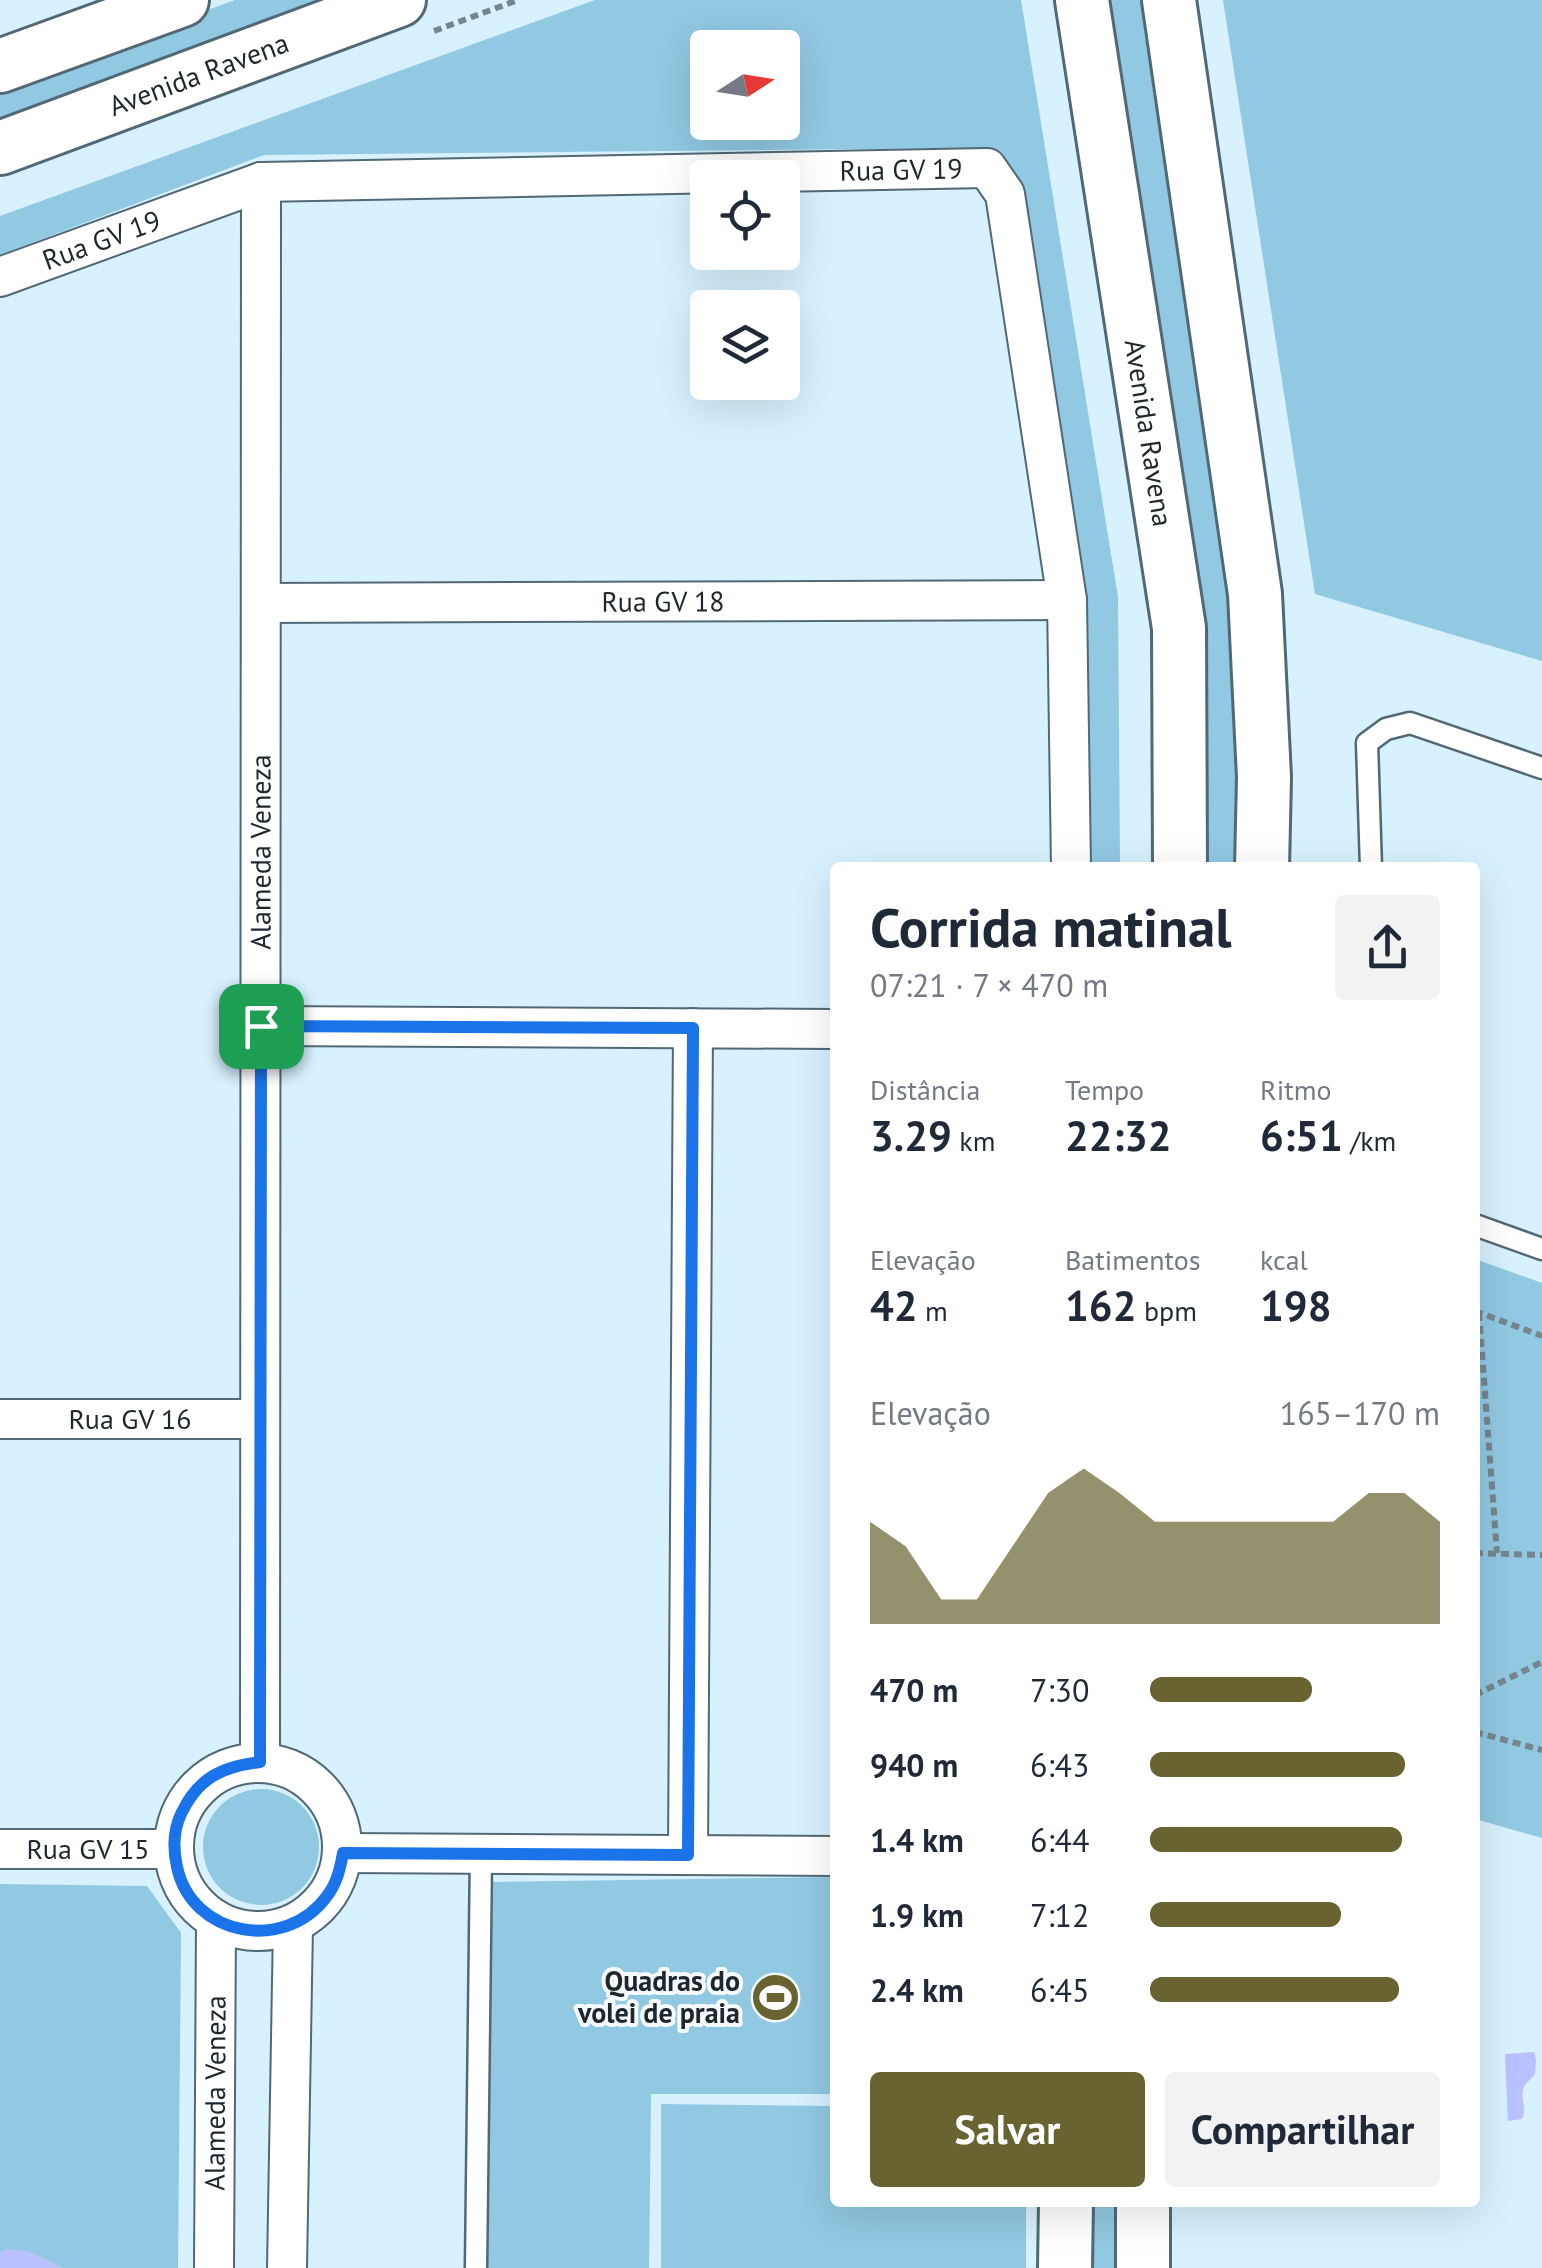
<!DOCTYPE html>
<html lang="pt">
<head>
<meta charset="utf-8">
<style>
	:root { --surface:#fff; --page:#f2f2f3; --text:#1f2937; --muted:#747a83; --accent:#686330 }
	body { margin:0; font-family:"PT Sans",sans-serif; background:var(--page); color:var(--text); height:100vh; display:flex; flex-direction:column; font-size:38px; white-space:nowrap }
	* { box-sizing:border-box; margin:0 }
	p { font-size:32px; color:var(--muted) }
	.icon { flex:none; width:55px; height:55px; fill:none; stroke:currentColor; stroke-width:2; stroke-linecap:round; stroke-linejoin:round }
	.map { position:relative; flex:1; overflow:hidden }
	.details { position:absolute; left:830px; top:862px; width:650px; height:1345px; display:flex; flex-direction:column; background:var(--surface); border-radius:10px; box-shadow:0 10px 40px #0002 }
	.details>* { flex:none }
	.needle { width:65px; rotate:78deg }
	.buttons { position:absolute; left:690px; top:30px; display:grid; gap:20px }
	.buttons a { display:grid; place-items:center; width:110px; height:110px; border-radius:10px; background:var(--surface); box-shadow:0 10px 40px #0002; font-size:50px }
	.pin { position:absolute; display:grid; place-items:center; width:85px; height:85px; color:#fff; margin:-42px; border-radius:20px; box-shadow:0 5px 15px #0006 }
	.round { display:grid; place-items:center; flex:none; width:105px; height:105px; border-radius:10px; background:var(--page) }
	.headline { display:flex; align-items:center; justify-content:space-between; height:170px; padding:0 40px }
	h1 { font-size:55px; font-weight:700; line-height:75px }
	.metrics { display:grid; grid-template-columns:repeat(3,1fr); gap:15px; height:170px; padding:10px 40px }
	.metrics div { display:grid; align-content:center }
	.metrics b { font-size:42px; font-weight:700 }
	.metrics small { font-size:28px; font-weight:400 }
	.metrics p { font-size:28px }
	.chart { height:280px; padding:20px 40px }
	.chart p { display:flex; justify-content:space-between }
	.chart svg { width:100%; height:180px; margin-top:10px; fill:var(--accent); opacity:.7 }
	.button { display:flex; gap:20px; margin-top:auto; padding:20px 40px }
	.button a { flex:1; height:115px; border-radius:10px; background:var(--accent); color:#fff; font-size:40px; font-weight:700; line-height:115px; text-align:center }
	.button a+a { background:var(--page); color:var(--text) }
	ul { padding:0 40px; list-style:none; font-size:32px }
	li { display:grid; grid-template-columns:160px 120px 1fr; align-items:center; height:75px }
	li i { height:25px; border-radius:12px; background:var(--accent) }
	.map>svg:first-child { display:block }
	.green { fill:#91c8e2; fill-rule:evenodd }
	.water { fill:#b9c1fe }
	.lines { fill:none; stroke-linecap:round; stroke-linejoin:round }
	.service-casing { stroke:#526975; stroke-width:25 }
	.minor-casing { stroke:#526975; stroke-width:42 }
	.secondary-casing { stroke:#526975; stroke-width:58 }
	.path { stroke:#75868e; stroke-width:6; stroke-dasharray:8 5; stroke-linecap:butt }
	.service { stroke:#fff; stroke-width:20 }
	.minor { stroke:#fff; stroke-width:38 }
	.secondary { stroke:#fff; stroke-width:52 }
	.route-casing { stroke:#fff; stroke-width:20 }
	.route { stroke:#1a73e8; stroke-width:12 }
	.labels { text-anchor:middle; stroke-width:8; stroke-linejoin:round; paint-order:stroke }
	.street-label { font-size:28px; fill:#1e272c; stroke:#f5fafd }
	.poi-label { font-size:28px; font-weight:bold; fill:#1e272c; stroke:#f5fafd; text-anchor:end }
</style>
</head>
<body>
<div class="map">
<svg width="1542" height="2268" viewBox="0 0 1542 2268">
	<rect width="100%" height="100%" fill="#d7f1fe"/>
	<g class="green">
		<polygon points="235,0 356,0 0,130 0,86"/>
		<path d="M 595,0 L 1021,0 L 1118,597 L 1120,867 L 1085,867 L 995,158 L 977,148 L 264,155 L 0,255 L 0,216 ZM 708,48 L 782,48 L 782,122 L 708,122 Z"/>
		<polygon points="1103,0 1149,0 1229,513 1248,867 1198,867"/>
		<polygon points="1223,0 1542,0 1542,661 1315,594"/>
		<polygon points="1475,1259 1542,1283 1542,1838 1475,1819"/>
		<circle cx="261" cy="1847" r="58"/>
		<polygon points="835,1877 835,2094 651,2094 649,2268 488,2268 491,1882"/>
		<polygon points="0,1884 147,1886 181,1933 178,2268 0,2268"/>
		<polygon points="661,2104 835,2106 835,2202 1026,2203 1026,2268 661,2268"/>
		<polygon points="1077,2203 1130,2203 1131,2268 1078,2268"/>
	</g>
	<g class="water">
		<path d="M 1534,2052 L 1536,2060 L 1535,2074 C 1532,2078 1528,2081 1525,2085 C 1518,2096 1528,2107 1522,2119 L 1508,2121 L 1505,2054 Z"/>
		<polygon points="5,2249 28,2251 64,2268 0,2268 0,2253"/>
	</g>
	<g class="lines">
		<defs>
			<g id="service">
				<polyline points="1371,868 1367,743 1386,729 1410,723 1542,768"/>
				<polyline points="1475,1225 1542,1249"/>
				<polyline points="476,2268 481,1854"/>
			</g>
			<g id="minor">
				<path id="s1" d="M 0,277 L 261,182 L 987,168 L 1005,194 L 1067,600 L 1071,868"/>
				<path id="s2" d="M 261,603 L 1067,600"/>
				<polyline points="261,1026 835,1029"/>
				<path id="s3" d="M 0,1419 L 260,1419"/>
				<path id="s4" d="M 260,1762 L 261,182"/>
				<circle cx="258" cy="1847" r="84"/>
				<path id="s5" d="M 0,1849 L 174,1849"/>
				<polyline points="343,1853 835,1856"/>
				<polyline points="688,1855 693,1028"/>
				<path id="s6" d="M 214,2268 L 216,1920"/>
				<polyline points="287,2268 293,1925"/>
			</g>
			<g id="secondary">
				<path id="s7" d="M 1082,0 L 1179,628 L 1180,868"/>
				<polyline points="1169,0 1255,594 1264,777 1262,868"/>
				<polyline points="0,66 182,0"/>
				<path id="s8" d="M 0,148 L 399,0"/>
				<polyline points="1065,2268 1066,2202"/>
				<polyline points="1143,2268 1143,2202"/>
			</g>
		</defs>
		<use href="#service" class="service-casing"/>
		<use href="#minor" class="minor-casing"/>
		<use href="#secondary" class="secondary-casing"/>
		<g class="path">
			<polyline points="434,31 518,0"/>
			<polyline points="1475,1311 1542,1336"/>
			<polyline points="1479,1313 1497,1553"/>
			<polyline points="1475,1553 1542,1555"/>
			<polyline points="1475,1695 1542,1662"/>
			<polyline points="1475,1732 1542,1750"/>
		</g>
		<use href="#service" class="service"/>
		<use href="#minor" class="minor"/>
		<use href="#secondary" class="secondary"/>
	</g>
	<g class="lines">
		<defs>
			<path id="route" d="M 261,1026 L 693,1028 L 688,1855 L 343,1853 C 340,1869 337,1883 327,1896 C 286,1953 192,1937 177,1867 C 173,1849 173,1831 181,1814 C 198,1778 221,1767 260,1762 Z"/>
		</defs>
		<use href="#route" class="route-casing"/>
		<use href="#route" class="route"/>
	</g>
	<defs>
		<symbol id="stadium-disc" viewBox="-11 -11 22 22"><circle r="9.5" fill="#686330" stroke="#f5fafd"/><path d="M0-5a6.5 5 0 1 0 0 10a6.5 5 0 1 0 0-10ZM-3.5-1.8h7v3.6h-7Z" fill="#fff"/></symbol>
	</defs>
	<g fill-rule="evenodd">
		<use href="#stadium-disc" x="748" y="1970" width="55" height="55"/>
	</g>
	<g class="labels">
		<g class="street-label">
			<text dy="10" stroke="none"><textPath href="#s8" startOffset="212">Avenida Ravena</textPath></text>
			<text dy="10" stroke="none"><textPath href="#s1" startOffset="918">Rua GV 19</textPath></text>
			<text dy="10" stroke="none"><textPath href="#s1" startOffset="108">Rua GV 19</textPath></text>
			<text dy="10" stroke="none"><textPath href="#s7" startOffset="438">Avenida Ravena</textPath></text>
			<text dy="10" stroke="none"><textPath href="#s2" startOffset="402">Rua GV 18</textPath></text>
			<text dy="10" stroke="none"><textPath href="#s4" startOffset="910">Alameda Veneza</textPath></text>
			<text dy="10" stroke="none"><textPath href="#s3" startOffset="130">Rua GV 16</textPath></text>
			<text dy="10" stroke="none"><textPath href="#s5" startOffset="88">Rua GV 15</textPath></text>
			<text dy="10" stroke="none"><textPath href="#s6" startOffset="175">Alameda Veneza</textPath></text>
		</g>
		<g class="poi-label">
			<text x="740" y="1991">Quadras do<tspan x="740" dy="32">volei de praia</tspan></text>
		</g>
	</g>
</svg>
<div class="buttons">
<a><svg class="needle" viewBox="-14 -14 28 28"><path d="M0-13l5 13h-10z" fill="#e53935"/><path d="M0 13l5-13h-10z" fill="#747a83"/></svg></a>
<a><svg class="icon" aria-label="locate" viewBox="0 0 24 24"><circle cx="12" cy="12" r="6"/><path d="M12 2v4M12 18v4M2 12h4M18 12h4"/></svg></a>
<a><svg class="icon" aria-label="layers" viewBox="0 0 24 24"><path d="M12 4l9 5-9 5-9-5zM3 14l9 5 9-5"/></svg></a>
</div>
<div class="pin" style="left:261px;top:1026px;background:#1e9e55"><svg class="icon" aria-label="arrive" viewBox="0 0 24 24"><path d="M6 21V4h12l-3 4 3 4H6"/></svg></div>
<section class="details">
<div class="headline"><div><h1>Corrida matinal</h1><p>07:21 · 7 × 470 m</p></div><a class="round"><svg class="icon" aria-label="share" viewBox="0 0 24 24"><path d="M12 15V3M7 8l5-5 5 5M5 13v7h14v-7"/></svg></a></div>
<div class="metrics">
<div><p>Distância</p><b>3.29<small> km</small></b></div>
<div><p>Tempo</p><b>22:32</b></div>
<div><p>Ritmo</p><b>6:51<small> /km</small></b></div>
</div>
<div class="metrics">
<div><p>Elevação</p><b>42<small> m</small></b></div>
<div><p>Batimentos</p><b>162<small> bpm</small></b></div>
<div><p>kcal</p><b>198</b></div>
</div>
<div class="chart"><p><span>Elevação</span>165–170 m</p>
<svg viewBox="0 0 160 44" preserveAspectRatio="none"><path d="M0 44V19L10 25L20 38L30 38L40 25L50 12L60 6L70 12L80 19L90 19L100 19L110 19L120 19L130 19L140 12L150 12L160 19V44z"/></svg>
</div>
<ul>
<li><b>470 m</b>7:30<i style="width:56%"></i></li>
<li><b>940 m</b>6:43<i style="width:88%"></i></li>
<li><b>1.4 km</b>6:44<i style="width:87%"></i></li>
<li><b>1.9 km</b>7:12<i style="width:66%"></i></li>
<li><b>2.4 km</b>6:45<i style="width:86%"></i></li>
</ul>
<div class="button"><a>Salvar</a><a>Compartilhar</a></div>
</section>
</div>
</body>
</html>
